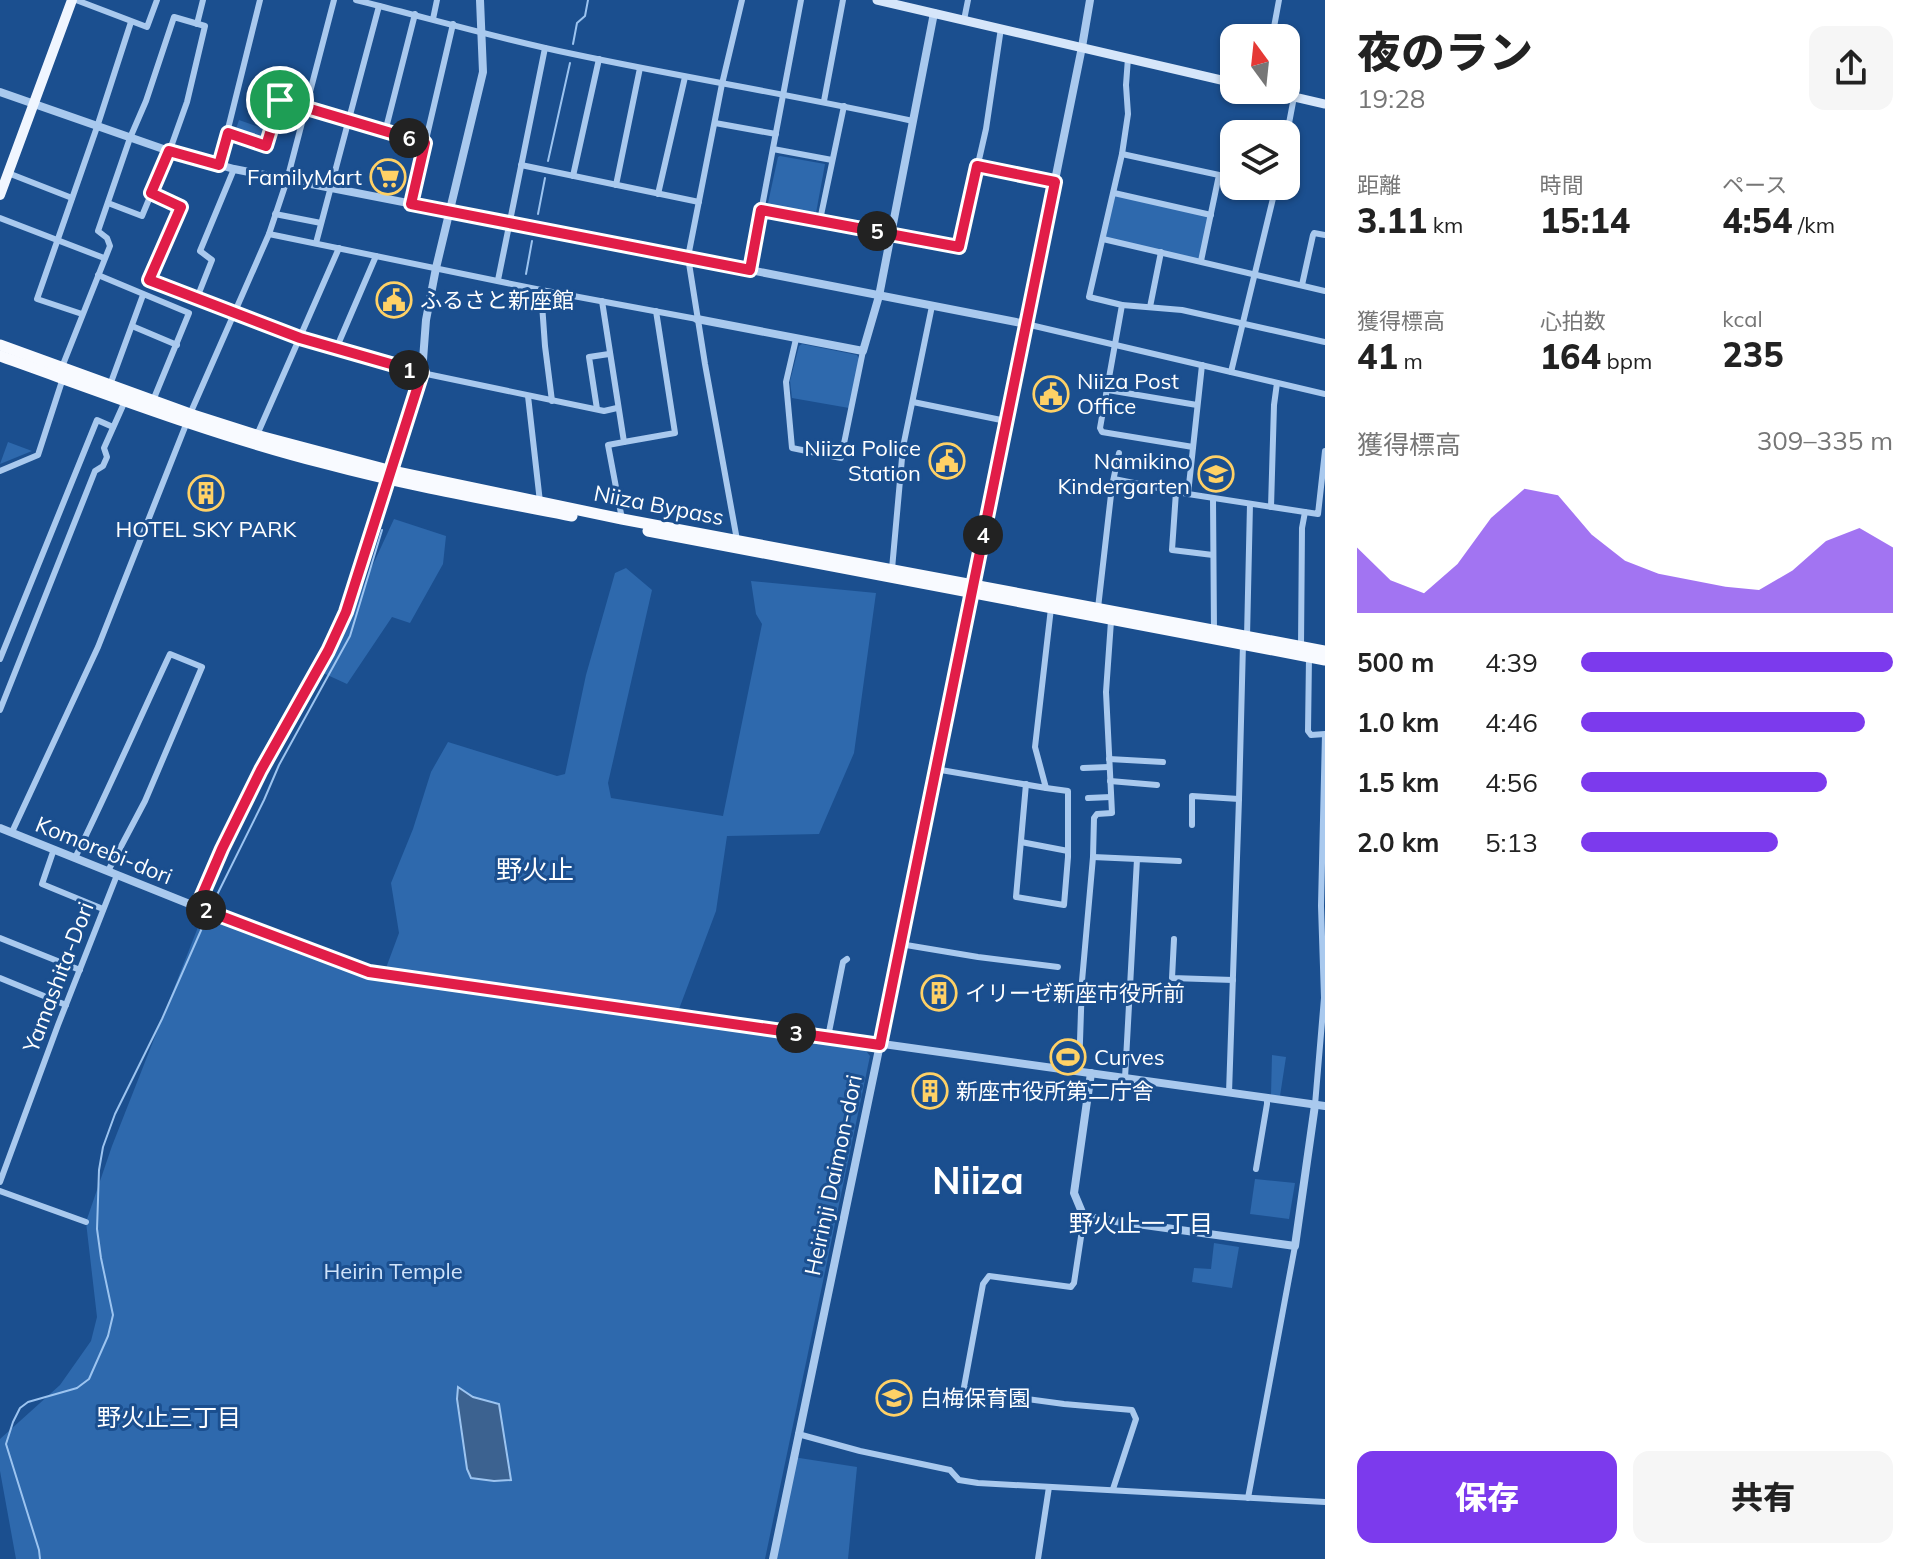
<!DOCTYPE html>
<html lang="ja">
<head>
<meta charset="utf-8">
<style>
	:root { --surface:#fff; --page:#f6f6f6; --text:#222; --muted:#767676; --accent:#7c3aed }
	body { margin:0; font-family:Mulish,"Noto Sans JP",sans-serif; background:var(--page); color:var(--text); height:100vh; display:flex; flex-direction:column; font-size:30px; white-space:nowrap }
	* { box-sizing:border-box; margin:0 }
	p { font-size:26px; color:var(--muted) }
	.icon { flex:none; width:44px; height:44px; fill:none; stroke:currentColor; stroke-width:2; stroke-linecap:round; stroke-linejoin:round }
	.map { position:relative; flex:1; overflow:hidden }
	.drawer { display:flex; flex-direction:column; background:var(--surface); width:600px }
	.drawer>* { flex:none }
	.needle { width:52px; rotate:345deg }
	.buttons { position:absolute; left:1220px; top:24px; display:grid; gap:16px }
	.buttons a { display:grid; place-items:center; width:80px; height:80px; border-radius:16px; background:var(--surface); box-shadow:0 2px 6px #0004; font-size:40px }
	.pin { position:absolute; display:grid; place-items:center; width:68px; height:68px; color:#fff; margin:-34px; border:4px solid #fff; border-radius:50%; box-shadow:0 2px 8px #0007 }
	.km { position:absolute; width:40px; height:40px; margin:-20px; border-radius:50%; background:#222; color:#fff; font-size:22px; line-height:40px; text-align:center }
	.round { display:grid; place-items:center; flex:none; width:84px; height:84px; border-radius:16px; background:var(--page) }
	.summary { display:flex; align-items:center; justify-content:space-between; height:136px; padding:0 32px }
	h1 { font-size:44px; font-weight:800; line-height:60px }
	.figures { display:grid; grid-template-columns:repeat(3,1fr); gap:12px; height:136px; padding:8px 32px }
	.figures div { display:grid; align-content:center }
	.figures b { font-size:34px; font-weight:800 }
	.figures small { font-size:22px; font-weight:400 }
	.figures p { font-size:22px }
	.chart { height:224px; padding:16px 32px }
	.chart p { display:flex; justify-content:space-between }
	.chart svg { width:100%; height:144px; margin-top:8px; fill:var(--accent); opacity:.7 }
	.cta { display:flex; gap:16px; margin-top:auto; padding:16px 32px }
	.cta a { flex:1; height:92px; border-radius:16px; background:var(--accent); color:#fff; font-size:32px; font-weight:800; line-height:92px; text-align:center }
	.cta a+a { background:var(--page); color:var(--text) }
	ul { padding:0 32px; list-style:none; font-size:26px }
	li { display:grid; grid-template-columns:128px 96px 1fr; align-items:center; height:60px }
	li i { height:20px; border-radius:10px; background:var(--accent) }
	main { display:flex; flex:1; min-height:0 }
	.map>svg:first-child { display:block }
	.green { fill:#2e69ad }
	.water { fill:#3c6290; stroke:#9cc4f0; stroke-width:2 }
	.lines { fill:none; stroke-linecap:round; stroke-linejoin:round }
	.stream { stroke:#9cc4f0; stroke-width:2 }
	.minor { stroke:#a9c9ee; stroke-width:6 }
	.tertiary { stroke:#a9c9ee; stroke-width:8 }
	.secondary { stroke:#d6e6fa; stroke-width:9 }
	.primary { stroke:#f0f6ff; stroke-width:10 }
	.trunk { stroke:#f8faff; stroke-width:11 }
	.route-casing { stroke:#fff; stroke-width:16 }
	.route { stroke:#e11d48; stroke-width:10 }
	.labels { text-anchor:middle; stroke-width:6; stroke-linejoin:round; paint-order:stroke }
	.poi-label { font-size:22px; fill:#fff; stroke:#1b4f8f; text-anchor:start }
	.street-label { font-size:22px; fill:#fff; stroke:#1b4f8f }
	.park-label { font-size:22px; fill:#cfe3fa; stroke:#1b4f8f }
	.neighbourhood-label { font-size:24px; fill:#fff; stroke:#1b4f8f }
	.quarter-label { font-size:26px; fill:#fff; stroke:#1b4f8f }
	.town-label { font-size:38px; font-weight:bold; fill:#fff; stroke:#1b4f8f }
</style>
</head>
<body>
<main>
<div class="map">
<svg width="1325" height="1559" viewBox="0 0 1325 1559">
	<rect width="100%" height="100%" fill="#1b4f8f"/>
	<g class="green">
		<polygon points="239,120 267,130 264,139 261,141 235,132"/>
		<polygon points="780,156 825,164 816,213 770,206 768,203 778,157"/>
		<polygon points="1114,193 1211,215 1201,261 1103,239"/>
		<polygon points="802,344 857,355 859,359 849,408 792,398 790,381 799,346"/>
		<polygon points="8,442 32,451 0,464"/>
		<polygon points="394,519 446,536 443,564 410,623 392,617 347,684 323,673"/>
		<polygon points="626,568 652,590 608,783 611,798 723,816 762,624 756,614 751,581 876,593 854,753 819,834 727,836 716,911 679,1009 386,968 399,933 391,883 413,829 431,772 448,742 557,776 565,774 586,675 615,573"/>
		<polygon points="202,917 377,978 577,1004 863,1047 870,1056 765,1559 16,1559 0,1471 0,1439 60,1385 91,1341 97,1317 86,1222 112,1146"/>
		<polygon points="1272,1055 1286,1057 1280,1096 1271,1095"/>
		<polygon points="1255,1179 1295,1183 1289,1219 1250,1214"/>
		<polygon points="1214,1243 1239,1247 1232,1288 1192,1282 1194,1268 1211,1269"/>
		<polygon points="793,1457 857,1467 848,1559 773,1559"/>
	</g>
	<polygon class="water" points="458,1387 473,1397 499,1404 511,1480 494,1481 471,1478 467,1469 457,1399"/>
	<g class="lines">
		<g class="stream">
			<polyline points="573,44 577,23 585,16 588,0"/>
			<polyline points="548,161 570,63"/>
			<polyline points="538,214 545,178"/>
			<polyline points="526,274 532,241"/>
			<polyline points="212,905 264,800 279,765 350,636 382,530"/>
			<polyline points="40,1559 39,1550 6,1444 13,1422 20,1408 28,1402 77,1388 89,1379 108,1336 113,1315 101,1258 97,1229 99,1170 103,1147 115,1114 162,1019 206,919"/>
		</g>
		<g class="minor">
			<polyline points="76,0 147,27 157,0"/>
			<path d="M 356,0 C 428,18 500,39 573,54 C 686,78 800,96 913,121"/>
			<polyline points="433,19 437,0"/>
			<polyline points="964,20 968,0"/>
			<polyline points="197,24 203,0"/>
			<polyline points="1272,38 1279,0"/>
			<polyline points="1128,58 1126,85 1128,114 1122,154 1089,297 1122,305 1100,428 1102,432 1193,447"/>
			<polyline points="824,101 843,0"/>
			<polyline points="715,123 776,134"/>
			<polyline points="385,132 425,143"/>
			<polyline points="228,133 266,146 280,100 385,132 415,14"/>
			<polyline points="1286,139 1294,97"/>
			<polyline points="773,149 832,160"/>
			<polyline points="1122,154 1219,175 1201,261"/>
			<polyline points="219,165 260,0"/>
			<polyline points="521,165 699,202"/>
			<polyline points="977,166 1055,182"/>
			<polyline points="8,173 72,198"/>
			<polyline points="573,176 599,59"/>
			<polyline points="616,185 640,68"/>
			<polyline points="151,193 181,207 149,280 188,294 235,314 300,338 422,373 604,411 617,408"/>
			<polyline points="1114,193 1211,215"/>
			<polyline points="658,194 685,77"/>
			<polyline points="411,204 453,24"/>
			<polyline points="761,210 959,247 986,129 1001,28"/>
			<polyline points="275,214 321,223"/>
			<polyline points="0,218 104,258"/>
			<polyline points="820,220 844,106"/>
			<polyline points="269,234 541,290 697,319"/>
			<polyline points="1103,239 1325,291"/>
			<polyline points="316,243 379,6"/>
			<polyline points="750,270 801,0"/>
			<polyline points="98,275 189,313 152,403"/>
			<polyline points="498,280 545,48"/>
			<polyline points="1302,285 1313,235 1314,233 1325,235"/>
			<polyline points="541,290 545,346 552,401"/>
			<polyline points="197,298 212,260 200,251 234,169"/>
			<polyline points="602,301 624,442 608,445 622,519"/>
			<polyline points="1122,305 1182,310 1325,342"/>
			<polyline points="1150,307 1161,252"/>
			<polyline points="82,314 37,299 97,127 131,22"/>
			<polyline points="1026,324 1325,394"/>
			<polyline points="132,326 177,345"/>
			<polyline points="796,339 786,382 792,448 841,458 863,351"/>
			<polyline points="336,349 376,256"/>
			<polyline points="1202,365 1188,494 1318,514 1325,451"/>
			<polyline points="62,367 110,246 107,238 98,231 130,138 146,101 174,17 205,26 187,102 172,144 142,216 108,203"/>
			<polyline points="1231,372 1276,186"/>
			<polyline points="110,385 143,295"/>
			<polyline points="1108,390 1197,405"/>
			<polyline points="528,396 540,502"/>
			<polyline points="913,402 1006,421"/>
			<polyline points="597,409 589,357 609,354"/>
			<polyline points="190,414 269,234 287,180 334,0"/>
			<polyline points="257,435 339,248"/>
			<polyline points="624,442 675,433 656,311"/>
			<polyline points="0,471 38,455 63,378"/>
			<polyline points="1114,479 1188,494"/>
			<polyline points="1176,492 1172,550 1213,555"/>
			<polyline points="1213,499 1214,630"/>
			<polyline points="1271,507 1274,405 1277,383"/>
			<polyline points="737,540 705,364 688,257 722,84 742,0"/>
			<polyline points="892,569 903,447 932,306"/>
			<polyline points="1098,608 1112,486 1119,453"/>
			<polyline points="1247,637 1250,504"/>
			<polyline points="1301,646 1302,528 1305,512"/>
			<polyline points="1309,657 1308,731 1311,735 1325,734 1321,906 1324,998 1315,1105"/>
			<polyline points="0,659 97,420 113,427"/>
			<polyline points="0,710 95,471 103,466 107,457 104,448 125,401"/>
			<polyline points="1109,759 1163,762"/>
			<polyline points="1083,768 1109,767"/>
			<polyline points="935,769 1046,788 1035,747 1051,608"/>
			<polyline points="1110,781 1157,785"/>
			<polyline points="1026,784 1016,897 1064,905 1068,857 1068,791 1046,788"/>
			<polyline points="1088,798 1111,797"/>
			<polyline points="1192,825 1192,796 1239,799"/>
			<polyline points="12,832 98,647 187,422"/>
			<polyline points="1021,842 1068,851"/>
			<polyline points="54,849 42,884 103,909"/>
			<polyline points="1093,857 1137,859"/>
			<path d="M 75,858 C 108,791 138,722 170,654 L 202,667 L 145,801 L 108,871"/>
			<path d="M 197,907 C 217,860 237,813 262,769 C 288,720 318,674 341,624 C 361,578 373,527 389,479"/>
			<polyline points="0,938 80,970"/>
			<polyline points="1174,939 1172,978 1233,980"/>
			<polyline points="900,944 978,957 1058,967"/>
			<polyline points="0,978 66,1005"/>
			<polyline points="828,1037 843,962 847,959"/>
			<polyline points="1079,1071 1082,981 1093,857 1094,818 1097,814 1112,813 1106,692 1111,621"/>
			<polyline points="1125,1078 1137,859 1179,861"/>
			<polyline points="1229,1093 1239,799 1243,644"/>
			<polyline points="1256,1169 1267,1104 1267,1099"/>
			<polyline points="0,1182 58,1025 117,875"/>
			<polyline points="0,1191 86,1222"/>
			<polyline points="1084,1217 1074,1283 1071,1287 989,1276 983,1284 964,1387 969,1391 1064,1404 1132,1410 1136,1419 1113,1489"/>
			<polyline points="798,1434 860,1451 950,1470 959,1480 978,1483 1325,1502"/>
			<polyline points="1248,1498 1295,1246"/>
			<polyline points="1038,1559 1049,1487"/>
		</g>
		<g class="tertiary">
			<polyline points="0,92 169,151 234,169 1026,324"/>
			<polyline points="697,319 863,351 879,296 934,13"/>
			<polyline points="391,475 422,373 426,320 436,268 483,72 480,0"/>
			<polyline points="0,828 197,907 369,972 1325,1106"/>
			<polyline points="1091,1073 1074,1193 1084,1217 1094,1218 1295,1246 1315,1105"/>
			<polyline points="773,1559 878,1054 1082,47 1090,0"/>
		</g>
		<g class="secondary">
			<polyline points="877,0 1234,83"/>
			<polyline points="1264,90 1325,104"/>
		</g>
		<polyline class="primary" points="0,195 72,0"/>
		<g class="trunk">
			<polyline points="0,345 190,414 256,435 392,471 622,519 1325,651"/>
			<path d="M 0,356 C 107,394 213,435 323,463 C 405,485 489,500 572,516"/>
			<polyline points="648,531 1325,660"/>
		</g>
	</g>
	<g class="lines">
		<defs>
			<polygon id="route" points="280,100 425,143 411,204 750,270 761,210 959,247 977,166 1055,182 880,1045 369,972 197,907 222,849 261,770 328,651 346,612 422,373 300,338 149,280 181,207 151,193 169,151 219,165 228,133 266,146"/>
		</defs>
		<use href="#route" class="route-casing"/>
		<use href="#route" class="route"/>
	</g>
	<defs>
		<symbol id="supermarket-ring" viewBox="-11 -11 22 22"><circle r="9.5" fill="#1b4f8f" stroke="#ffd166" stroke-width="1.5"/><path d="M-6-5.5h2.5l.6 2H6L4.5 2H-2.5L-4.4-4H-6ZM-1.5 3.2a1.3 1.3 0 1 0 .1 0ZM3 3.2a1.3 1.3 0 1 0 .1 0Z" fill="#ffd166"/></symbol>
		<symbol id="civic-ring" viewBox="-11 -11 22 22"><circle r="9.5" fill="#1b4f8f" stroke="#ffd166" stroke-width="1.5"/><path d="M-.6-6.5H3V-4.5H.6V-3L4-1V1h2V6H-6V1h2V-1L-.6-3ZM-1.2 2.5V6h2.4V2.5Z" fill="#ffd166"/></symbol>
		<symbol id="school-ring" viewBox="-11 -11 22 22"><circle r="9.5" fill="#1b4f8f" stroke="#ffd166" stroke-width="1.5"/><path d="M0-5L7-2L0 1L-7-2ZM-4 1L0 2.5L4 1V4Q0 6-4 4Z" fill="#ffd166"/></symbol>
		<symbol id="building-ring" viewBox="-11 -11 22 22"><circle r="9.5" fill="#1b4f8f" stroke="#ffd166" stroke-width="1.5"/><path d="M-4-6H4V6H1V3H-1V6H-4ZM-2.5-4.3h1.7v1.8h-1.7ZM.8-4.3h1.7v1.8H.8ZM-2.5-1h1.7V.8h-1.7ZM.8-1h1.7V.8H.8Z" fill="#ffd166"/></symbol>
		<symbol id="stadium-ring" viewBox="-11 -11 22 22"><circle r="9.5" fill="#1b4f8f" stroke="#ffd166" stroke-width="1.5"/><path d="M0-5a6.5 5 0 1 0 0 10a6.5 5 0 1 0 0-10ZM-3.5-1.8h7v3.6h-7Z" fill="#ffd166"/></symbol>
	</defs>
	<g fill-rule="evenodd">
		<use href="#supermarket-ring" x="368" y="157" width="40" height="40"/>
		<use href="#civic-ring" x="374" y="280" width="40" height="40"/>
		<use href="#civic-ring" x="1031" y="374" width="40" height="40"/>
		<use href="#civic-ring" x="927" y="441" width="40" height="40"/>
		<use href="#school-ring" x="1196" y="454" width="40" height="40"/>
		<use href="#building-ring" x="186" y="473" width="40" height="40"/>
		<use href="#building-ring" x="919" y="973" width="40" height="40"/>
		<use href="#stadium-ring" x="1048" y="1037" width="40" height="40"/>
		<use href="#building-ring" x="910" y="1071" width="40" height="40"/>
		<use href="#school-ring" x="874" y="1378" width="40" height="40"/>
	</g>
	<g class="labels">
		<g class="poi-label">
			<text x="362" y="185" text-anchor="end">FamilyMart</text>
			<text x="420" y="308">ふるさと新座館</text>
			<text x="1077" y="389">Niiza Post<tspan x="1077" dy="25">Office</tspan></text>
			<text x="921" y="456" text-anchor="end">Niiza Police<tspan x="921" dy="25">Station</tspan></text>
			<text x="1190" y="469" text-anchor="end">Namikino<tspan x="1190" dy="25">Kindergarten</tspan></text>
			<text x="206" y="537" text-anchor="middle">HOTEL SKY PARK</text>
			<text x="965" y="1001">イリーゼ新座市役所前</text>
			<text x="1094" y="1065">Curves</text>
			<text x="956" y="1099">新座市役所第二庁舎</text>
			<text x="920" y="1406">白梅保育園</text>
		</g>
		<g class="street-label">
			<text transform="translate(659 505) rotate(11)" y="8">Niiza Bypass</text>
			<text transform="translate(104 850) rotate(22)" y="8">Komorebi-dori</text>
			<text transform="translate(58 977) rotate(-69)" y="8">Yamashita-Dori</text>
			<text transform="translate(833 1175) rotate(-78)" y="8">Heirinji Daimon-dori</text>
		</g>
		<g class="park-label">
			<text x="393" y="1279">Heirin Temple</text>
		</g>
		<g class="neighbourhood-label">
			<text x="1141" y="1232">野火止一丁目</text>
			<text x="169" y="1426">野火止三丁目</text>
		</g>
		<g class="quarter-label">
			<text x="535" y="879">野火止</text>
		</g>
		<g class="town-label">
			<text x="978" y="1194">Niiza</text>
		</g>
	</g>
</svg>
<div class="buttons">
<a><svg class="needle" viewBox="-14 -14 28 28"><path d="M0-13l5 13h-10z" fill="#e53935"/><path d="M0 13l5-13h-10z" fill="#767676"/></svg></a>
<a><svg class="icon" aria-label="layers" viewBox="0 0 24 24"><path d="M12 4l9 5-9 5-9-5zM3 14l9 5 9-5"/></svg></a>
</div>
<div class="pin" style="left:280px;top:100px;background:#1e9e55"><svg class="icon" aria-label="arrive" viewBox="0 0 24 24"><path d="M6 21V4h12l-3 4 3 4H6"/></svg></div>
<b class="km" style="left:409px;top:370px">1</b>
<b class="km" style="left:206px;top:910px">2</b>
<b class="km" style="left:796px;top:1033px">3</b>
<b class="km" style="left:983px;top:535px">4</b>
<b class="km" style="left:877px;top:231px">5</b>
<b class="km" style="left:409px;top:138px">6</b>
</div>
<section class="drawer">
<div class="summary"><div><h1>夜のラン</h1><p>19:28</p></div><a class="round"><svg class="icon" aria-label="share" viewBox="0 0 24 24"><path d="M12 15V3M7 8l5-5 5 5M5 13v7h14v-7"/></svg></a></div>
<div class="figures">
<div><p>距離</p><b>3.11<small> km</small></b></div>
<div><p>時間</p><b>15:14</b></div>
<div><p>ペース</p><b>4:54<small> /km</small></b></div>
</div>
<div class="figures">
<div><p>獲得標高</p><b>41<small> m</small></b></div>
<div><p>心拍数</p><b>164<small> bpm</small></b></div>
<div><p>kcal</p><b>235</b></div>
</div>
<div class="chart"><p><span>獲得標高</span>309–335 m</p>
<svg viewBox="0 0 160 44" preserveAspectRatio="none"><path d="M0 44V24L10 34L20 38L30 29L40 15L50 6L60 8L70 20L80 28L90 32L100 34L110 36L120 37L130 31L140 22L150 18L160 24V44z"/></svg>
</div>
<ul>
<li><b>500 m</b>4:39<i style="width:100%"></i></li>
<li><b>1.0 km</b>4:46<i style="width:91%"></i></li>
<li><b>1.5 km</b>4:56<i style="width:79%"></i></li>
<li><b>2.0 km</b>5:13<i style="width:63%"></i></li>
</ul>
<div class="cta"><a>保存</a><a>共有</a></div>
</section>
</main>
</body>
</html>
